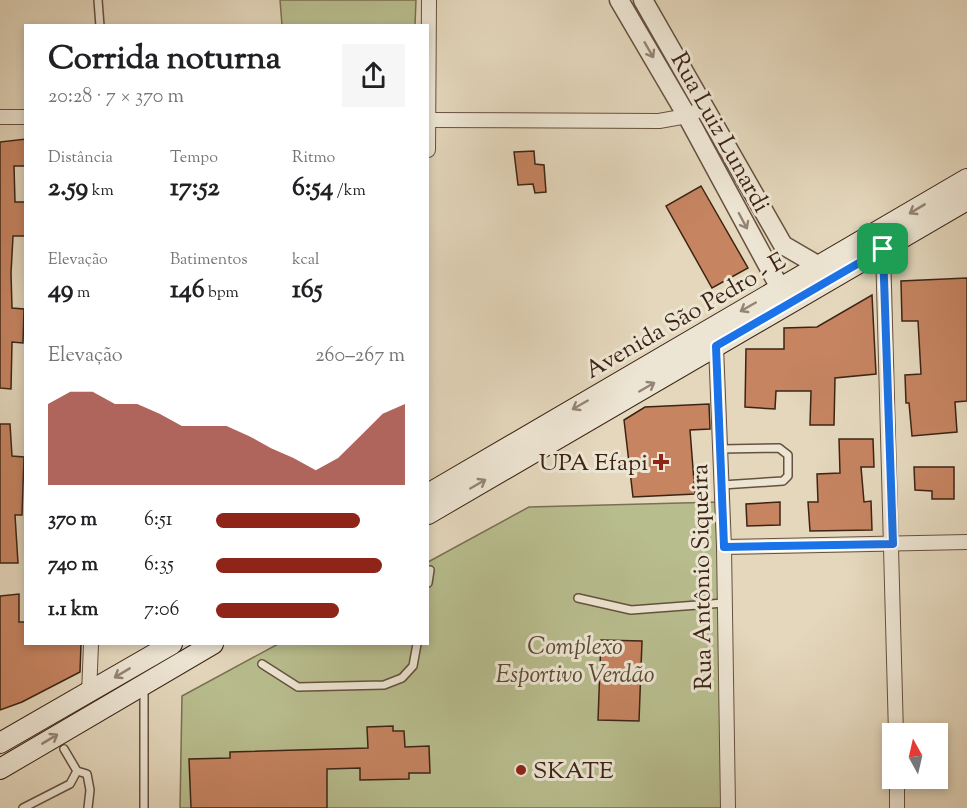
<!DOCTYPE html>
<html lang="pt">
<head>
<meta charset="utf-8">
<style>
	:root { --surface:#fff; --page:#f6f6f6; --text:#202124; --muted:#757577; --accent:#8f2418 }
	body { margin:0; font-family:"Sorts Mill Goudy",serif; background:var(--page); color:var(--text); height:100vh; display:flex; flex-direction:column; font-size:22px; white-space:nowrap }
	* { box-sizing:border-box; margin:0 }
	p { font-size:20px; color:var(--muted) }
	.icon { flex:none; width:33px; height:33px; fill:none; stroke:currentColor; stroke-width:2; stroke-linecap:round; stroke-linejoin:round }
	.map { position:relative; flex:1; overflow:hidden }
	.panel { position:absolute; left:24px; top:24px; width:405px; height:621px; display:flex; flex-direction:column; background:var(--surface); border-radius:0px; box-shadow:0 3px 9px #0003 }
	.panel>* { flex:none }
	.needle { width:39px; rotate:352deg }
	.tools { position:absolute; left:882px; top:723px; display:grid; gap:12px }
	.tools a { display:grid; place-items:center; width:66px; height:66px; border-radius:0px; background:var(--surface); box-shadow:0 3px 9px #0003; font-size:30px }
	.pin { position:absolute; display:grid; place-items:center; width:51px; height:51px; color:#fff; margin:-26px; border-radius:12px; box-shadow:0 3px 9px #0006 }
	.round { display:grid; place-items:center; flex:none; width:63px; height:63px; border-radius:0px; background:var(--page) }
	.overview { display:flex; align-items:center; justify-content:space-between; height:102px; padding:0 24px }
	h1 { font-size:33px; font-weight:800; line-height:45px }
	.stats { display:grid; grid-template-columns:repeat(3,1fr); gap:9px; height:102px; padding:6px 24px }
	.stats div { display:grid; align-content:center }
	.stats b { font-size:26px; font-weight:800 }
	.stats small { font-size:16px; font-weight:400 }
	.stats p { font-size:16px }
	.chart { height:168px; padding:12px 24px }
	.chart p { display:flex; justify-content:space-between }
	.chart svg { width:100%; height:108px; margin-top:6px; fill:var(--accent); opacity:.7 }
	ul { padding:0 24px; list-style:none; font-size:20px }
	li { display:grid; grid-template-columns:96px 72px 1fr; align-items:center; height:45px }
	li i { height:15px; border-radius:8px; background:var(--accent) }
	.map>svg:first-child { display:block }
	.green { fill:#b8bd8e; stroke:#7a7052; stroke-width:1.5 }
	.building { fill:#c68461; stroke:#3c2415; stroke-width:1.5 }
	.lines { fill:none; stroke-linecap:round; stroke-linejoin:round }
	.service-casing { stroke:#66513f; stroke-width:10 }
	.minor-casing { stroke:#66513f; stroke-width:16 }
	.tertiary-casing { stroke:#66513f; stroke-width:21 }
	.secondary-casing { stroke:#3c2415; stroke-width:22 }
	.service { stroke:#ede5d3; stroke-width:7 }
	.minor { stroke:#ede5d3; stroke-width:14 }
	.tertiary { stroke:#ede5d3; stroke-width:18 }
	.secondary { stroke:#ede5d3; stroke-width:20 }
	.oneway { stroke:#948474 }
	.route-casing { stroke:#fff; stroke-width:12 }
	.route { stroke:#1a73e8; stroke-width:8 }
	.poi-dot { fill:#8f2418; stroke:#ede5d3; stroke-width:2 }
	.labels { text-anchor:middle; stroke-width:6; stroke-linejoin:round; paint-order:stroke }
	.street-label { font-size:24px; fill:#3c2415; stroke:#ede5d3 }
	.poi-label { font-size:24px; fill:#3c2415; stroke:#ede5d3; text-anchor:end }
	.park-label { font-size:24px; font-style:italic; fill:#5b4a33; stroke:#ede5d3 }
</style>
</head>
<body>
<div class="map">
<svg width="967" height="808" viewBox="0 0 967 808">
	<rect width="100%" height="100%" fill="#e4d7bc"/>
	<filter id="stains"><feTurbulence type="fractalNoise" baseFrequency=".00333" numOctaves="4"/><feColorMatrix values="0 0 0 0 .2 0 0 0 0 .09 0 0 0 0 .02 0 0 0 .5 -.17"/></filter>
	<radialGradient id="worn" r=".72"><stop offset=".6" stop-color="#630" stop-opacity="0"/><stop offset="1" stop-color="#630" stop-opacity=".3"/></radialGradient>
	<g class="green">
		<polygon points="280,0 416,0 415,25 282,25"/>
		<polygon points="719,502 725,808 180,808 182,696 278,644 428,644 428,562 529,507"/>
	</g>
	<g class="building">
		<polygon points="26,139 26,166 14,166 15,202 26,202 26,236 13,236 11,273 12,308 24,309 23,343 12,342 11,389 0,388 0,142"/>
		<polygon points="534,151 535,164 544,165 546,192 535,193 533,184 518,185 514,152"/>
		<polygon points="701,186 748,268 712,288 666,206"/>
		<polygon points="967,278 967,401 955,402 957,432 912,436 909,403 906,403 905,375 921,374 918,321 902,321 901,281"/>
		<polygon points="872,295 876,374 835,378 834,425 810,425 811,391 776,391 775,409 745,407 746,349 784,349 784,328 817,327"/>
		<polygon points="709,404 710,429 690,430 695,494 633,497 624,420 645,407"/>
		<polygon points="0,424 10,424 12,456 24,457 22,515 15,515 18,563 0,563"/>
		<polygon points="839,439 873,439 874,467 861,467 864,502 871,501 872,530 810,531 808,502 818,502 817,474 840,473"/>
		<polygon points="914,467 954,467 954,499 932,499 932,491 915,490"/>
		<polygon points="780,502 780,525 747,526 746,504"/>
		<polygon points="19,594 19,622 26,622 26,644 81,644 80,672 22,702 0,710 0,596"/>
		<polygon points="601,640 642,641 639,721 598,720"/>
		<polygon points="393,726 393,731 404,731 405,747 429,746 430,773 409,773 409,779 360,780 360,768 327,769 327,808 191,808 189,759 230,758 230,752 368,748 367,727"/>
	</g>
	<g class="lines">
		<defs>
			<g id="service">
				<polyline points="98,0 100,26"/>
				<polyline points="720,449 779,448 788,455 788,476 783,481 722,485"/>
				<polyline points="428,583 430,570"/>
				<polyline points="578,598 631,610 724,603"/>
				<polyline points="262,664 298,687 384,685 402,678 413,666 417,644"/>
				<polyline points="64,749 77,771 87,774 90,790 88,808"/>
				<polyline points="23,808 70,784 77,771"/>
				<polyline points="144,808 144,687"/>
			</g>
			<g id="minor">
				<polyline points="0,117 26,117"/>
				<polyline points="428,120 659,121 687,116 705,107"/>
				<polyline points="428,150 429,0"/>
				<polyline points="883,249 896,734"/>
				<polyline points="716,346 724,547 728,808"/>
				<polyline points="724,547 967,542"/>
				<polyline points="89,694 91,644"/>
				<polyline points="897,778 897,808"/>
			</g>
			<g id="tertiary">
				<polyline points="619,0 687,116 780,288"/>
				<polyline points="643,0 783,245 819,266"/>
			</g>
			<g id="secondary">
				<polyline points="428,494 967,179"/>
				<polyline points="428,514 967,200"/>
				<polyline points="0,743 172,644"/>
				<polyline points="0,769 213,644"/>
			</g>
		</defs>
		<use href="#service" class="service-casing"/>
		<use href="#minor" class="minor-casing"/>
		<use href="#tertiary" class="tertiary-casing"/>
		<use href="#secondary" class="secondary-casing"/>
		<use href="#service" class="service"/>
		<use href="#minor" class="minor"/>
		<use href="#tertiary" class="tertiary"/>
		<use href="#secondary" class="secondary"/>
	</g>
	<defs><path id="oneway-shaft" d="M-6 0H5M1.5-3L5.5 0L1.5 3" fill="none" stroke-width="1.6" stroke-linecap="round" stroke-linejoin="round" transform="scale(1.5)"/></defs>
	<g class="oneway">
		<use href="#oneway-shaft" transform="translate(649 50) rotate(60)"/>
		<use href="#oneway-shaft" transform="translate(917 209) rotate(149)"/>
		<use href="#oneway-shaft" transform="translate(743 221) rotate(62)"/>
		<use href="#oneway-shaft" transform="translate(748 307) rotate(150)"/>
		<use href="#oneway-shaft" transform="translate(647 387) rotate(-30)"/>
		<use href="#oneway-shaft" transform="translate(580 405) rotate(150)"/>
		<use href="#oneway-shaft" transform="translate(478 484) rotate(-30)"/>
		<use href="#oneway-shaft" transform="translate(122 673) rotate(149)"/>
		<use href="#oneway-shaft" transform="translate(50 739) rotate(-31)"/>
	</g>
	<g class="lines">
		<defs>
			<polygon id="route" points="883,249 893,544 724,547 716,346"/>
		</defs>
		<use href="#route" class="route-casing"/>
		<use href="#route" class="route"/>
	</g>
	<g class="poi-dot">
		<path d="M658 453h6v6h6v6h-6v6h-6v-6h-6v-6h6z"/>
		<circle cx="521" cy="770" r="6"/>
	</g>
	<g class="labels">
		<g class="street-label">
			<text transform="translate(721 132) rotate(61)" y="8">Rua Luiz Lunardi</text>
			<text transform="translate(685 315) rotate(-30)" y="8">Avenida São Pedro - E</text>
			<text transform="translate(701 577) rotate(-91)" y="8">Rua Antônio Siqueira</text>
		</g>
		<g class="poi-label">
			<text x="648" y="470">UPA Efapi</text>
			<text x="533" y="778" text-anchor="start">SKATE</text>
		</g>
		<g class="park-label">
			<text x="575" y="654">Complexo<tspan x="575" dy="28">Esportivo Verdão</tspan></text>
		</g>
	</g>
	<rect width="100%" height="100%" filter="url(#stains)"/>
	<rect width="100%" height="100%" fill="url(#worn)"/>
</svg>
<div class="tools">
<a><svg class="needle" viewBox="-14 -14 28 28"><path d="M0-13l5 13h-10z" fill="#e53935"/><path d="M0 13l5-13h-10z" fill="#757577"/></svg></a>
</div>
<div class="pin" style="left:883px;top:249px;background:#1e9e55"><svg class="icon" aria-label="arrive" viewBox="0 0 24 24"><path d="M6 21V4h12l-3 4 3 4H6"/></svg></div>
<section class="panel">
<div class="overview"><div><h1>Corrida noturna</h1><p>20:28 · 7 × 370 m</p></div><a class="round"><svg class="icon" aria-label="share" viewBox="0 0 24 24"><path d="M12 15V3M7 8l5-5 5 5M5 13v7h14v-7"/></svg></a></div>
<div class="stats">
<div><p>Distância</p><b>2.59<small> km</small></b></div>
<div><p>Tempo</p><b>17:52</b></div>
<div><p>Ritmo</p><b>6:54<small> /km</small></b></div>
</div>
<div class="stats">
<div><p>Elevação</p><b>49<small> m</small></b></div>
<div><p>Batimentos</p><b>146<small> bpm</small></b></div>
<div><p>kcal</p><b>165</b></div>
</div>
<div class="chart"><p><span>Elevação</span>260–267 m</p>
<svg viewBox="0 0 160 44" preserveAspectRatio="none"><path d="M0 44V11L10 6L20 6L30 11L40 11L50 15L60 20L70 20L80 20L90 24L100 29L110 33L120 38L130 33L140 24L150 15L160 11V44z"/></svg>
</div>
<ul>
<li><b>370 m</b>6:51<i style="width:76%"></i></li>
<li><b>740 m</b>6:35<i style="width:88%"></i></li>
<li><b>1.1 km</b>7:06<i style="width:65%"></i></li>
</ul>
</section>
</div>
</body>
</html>
